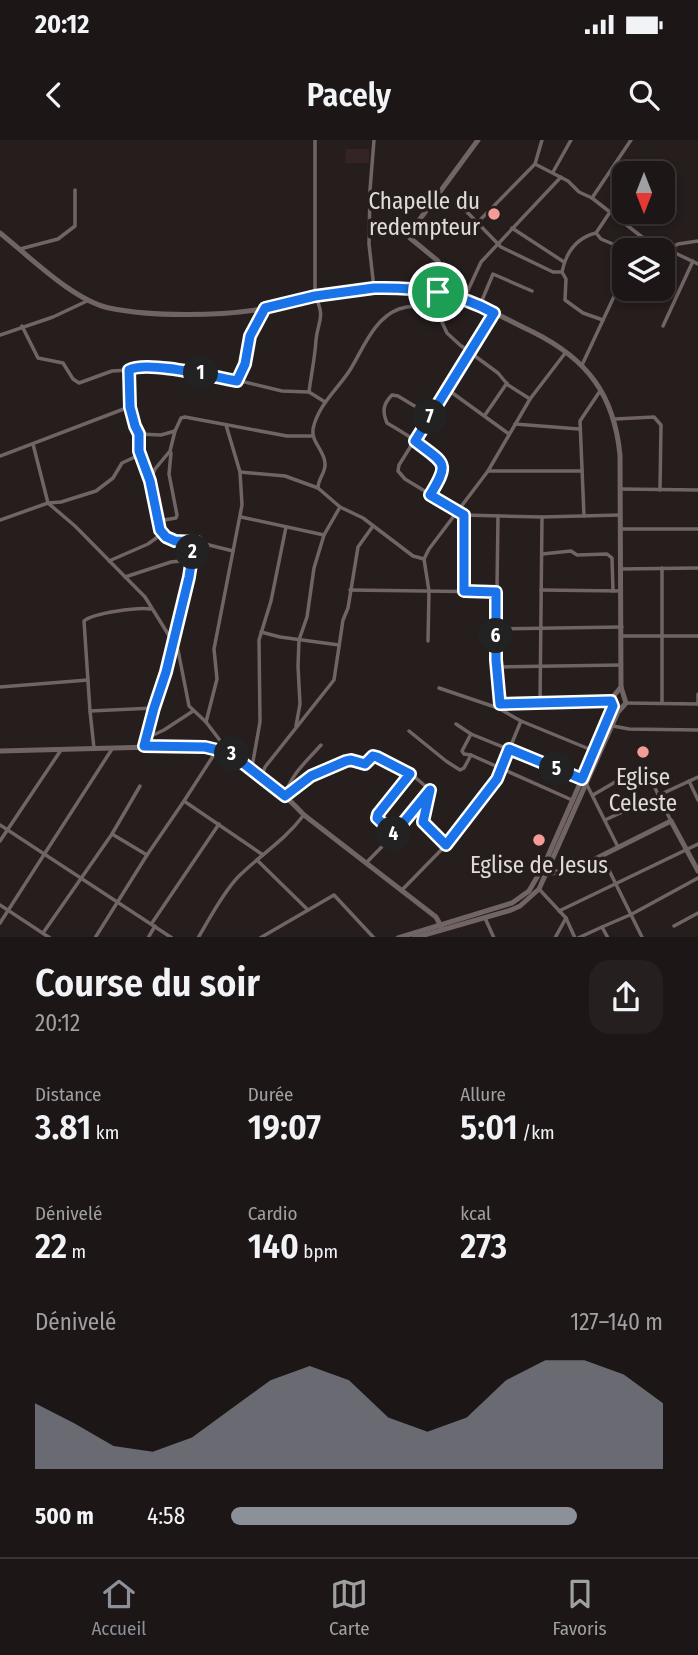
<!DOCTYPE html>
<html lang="fr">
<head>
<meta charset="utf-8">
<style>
	:root { --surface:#1c1616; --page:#251f1f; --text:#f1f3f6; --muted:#a09fa1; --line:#3a3535; --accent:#8c9099 }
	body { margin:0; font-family:"Fira Sans Condensed",sans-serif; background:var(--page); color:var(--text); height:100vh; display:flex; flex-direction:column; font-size:26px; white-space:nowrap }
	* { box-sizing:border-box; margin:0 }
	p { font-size:23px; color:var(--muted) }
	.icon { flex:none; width:38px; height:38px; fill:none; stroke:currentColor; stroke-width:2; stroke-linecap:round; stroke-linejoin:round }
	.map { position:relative; height:797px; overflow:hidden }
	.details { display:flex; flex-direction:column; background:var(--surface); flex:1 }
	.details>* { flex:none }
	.needle { width:46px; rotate:180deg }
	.fabs { position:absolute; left:612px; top:21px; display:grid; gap:14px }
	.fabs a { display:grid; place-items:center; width:63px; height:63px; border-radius:14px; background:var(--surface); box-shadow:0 4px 10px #0003,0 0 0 2px var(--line); font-size:35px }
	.pin { position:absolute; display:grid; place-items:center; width:60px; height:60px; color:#fff; margin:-30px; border:4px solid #fff; border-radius:50%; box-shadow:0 2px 7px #0007 }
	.km { position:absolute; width:35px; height:35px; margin:-18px; border-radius:50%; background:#222; color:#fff; font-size:19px; line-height:35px; text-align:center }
	.round { display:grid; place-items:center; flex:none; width:74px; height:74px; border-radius:21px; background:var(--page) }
	.summary { display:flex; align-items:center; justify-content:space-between; height:119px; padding:0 35px }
	h1 { font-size:38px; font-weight:600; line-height:52px }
	.metrics { display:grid; grid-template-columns:repeat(3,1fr); gap:10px; height:119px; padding:7px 35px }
	.metrics div { display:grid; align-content:center }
	.metrics b { font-size:35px; font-weight:600 }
	.metrics small { font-size:19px; font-weight:400 }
	.metrics p { font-size:19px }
	.chart { height:196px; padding:14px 35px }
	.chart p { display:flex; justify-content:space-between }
	.chart svg { width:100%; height:126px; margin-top:7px; fill:var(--accent); opacity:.7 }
	ul { padding:0 35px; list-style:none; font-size:23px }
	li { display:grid; grid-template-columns:112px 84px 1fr; align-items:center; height:52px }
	li i { height:18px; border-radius:9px; background:var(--accent) }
	.status { display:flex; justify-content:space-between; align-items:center; height:49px; padding:0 35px; background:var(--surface); direction:ltr }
	.status svg { height:19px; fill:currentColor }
	header { display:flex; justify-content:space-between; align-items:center; height:91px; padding:0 35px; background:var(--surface); font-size:32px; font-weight:600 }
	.tab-bar { display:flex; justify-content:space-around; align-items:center; height:98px; border-top:2px solid var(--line); background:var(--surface); font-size:19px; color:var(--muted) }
	.tab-bar a { display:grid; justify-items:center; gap:4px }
	.tab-bar .on { color:var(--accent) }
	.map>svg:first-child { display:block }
	.built { fill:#342423 }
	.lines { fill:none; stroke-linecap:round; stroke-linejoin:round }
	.minor { stroke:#706564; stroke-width:3.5 }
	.tertiary { stroke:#706564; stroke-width:5 }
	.route-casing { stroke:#fff; stroke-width:14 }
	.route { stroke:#1a73e8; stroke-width:9 }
	.poi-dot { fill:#f59b98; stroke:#261d1d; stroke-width:2.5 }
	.labels { text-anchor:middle; stroke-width:7; stroke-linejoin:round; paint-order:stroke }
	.poi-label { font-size:23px; fill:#e0dad9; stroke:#261d1d }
</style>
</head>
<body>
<div class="status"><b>20:12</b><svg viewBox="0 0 49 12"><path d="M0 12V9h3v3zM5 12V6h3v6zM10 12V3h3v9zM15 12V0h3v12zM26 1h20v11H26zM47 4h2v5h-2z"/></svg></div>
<header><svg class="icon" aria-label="back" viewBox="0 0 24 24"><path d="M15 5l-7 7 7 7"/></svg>Pacely<svg class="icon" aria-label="search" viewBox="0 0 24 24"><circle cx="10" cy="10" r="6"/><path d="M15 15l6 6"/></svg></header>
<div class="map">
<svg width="698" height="798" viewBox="0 0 698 798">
	<rect width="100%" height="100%" fill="#261d1d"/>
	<polygon class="built" points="346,9 369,9 369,23 345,23"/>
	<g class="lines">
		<g class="minor">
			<polyline points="374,0 370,50 369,104 374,148"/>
			<polyline points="535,24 568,41 579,52 592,58 642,97 698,124"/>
			<polyline points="553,32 571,0"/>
			<polyline points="592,58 631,0"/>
			<polyline points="467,72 501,107 553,132 562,132"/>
			<polyline points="610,72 596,93 601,99 627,110"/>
			<polyline points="478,82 535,24 542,0"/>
			<polyline points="512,88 564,122"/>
			<path d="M 596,93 C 576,98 566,112 562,132 L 566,139 L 565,160 L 583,173 L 603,180"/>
			<polyline points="20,109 58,99 75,86 75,50"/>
			<polyline points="663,113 678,104 698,101"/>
			<polyline points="464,159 481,122 561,37"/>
			<polyline points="480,165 493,134 532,151"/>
			<polyline points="443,168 440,178 447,193 460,205 498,233 508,245 530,259"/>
			<polyline points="494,173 399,325 398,331 405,339 464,375 542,377 620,375"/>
			<polyline points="22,186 38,218 63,223 73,239 79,243 112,231 129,230 136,226 153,226 168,230 215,235 282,251 309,252 325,262"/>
			<polyline points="663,186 693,121"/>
			<polyline points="0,195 53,177 87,161"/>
			<polyline points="582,225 625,133"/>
			<polyline points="238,240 245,224 250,196 264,170"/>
			<polyline points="447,249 509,294"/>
			<path d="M 309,252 C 311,235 315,218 316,200 C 318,180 326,178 315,156 L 315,0"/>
			<polyline points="485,275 507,243"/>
			<polyline points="615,279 654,277 661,285 660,350"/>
			<polyline points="515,284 579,289"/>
			<polyline points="175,291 170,311 155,329 150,341 160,390 166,397 175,401 197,402 233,411"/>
			<polyline points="140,294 161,295 175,291 181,278 185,277 287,296 313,296"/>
			<polyline points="33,304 48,363 75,386 145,457 178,510 189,566 206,582 228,611"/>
			<polyline points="139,311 150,341"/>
			<polyline points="0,316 129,267"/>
			<polyline points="488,331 582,331"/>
			<polyline points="240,332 285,336 318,348 340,367 363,378 413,416 424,419"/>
			<path d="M 318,348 C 318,338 326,333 325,323 C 324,310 311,302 313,289 C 318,265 337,250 350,230 C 363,209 374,178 399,169 C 422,161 446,174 467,162"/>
			<polyline points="620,349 698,350"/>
			<path d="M 430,355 C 435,348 444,338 444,329 C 443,316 399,290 387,283 C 382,271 383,264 392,255 L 398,256 L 431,276"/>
			<polyline points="498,376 496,520 500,564"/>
			<polyline points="584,376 580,281 600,251"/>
			<polyline points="241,377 324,395"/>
			<path d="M 0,380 L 48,363 L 61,362 L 96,351 L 113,338 L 122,323 L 137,316 C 144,297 132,284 129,265 C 128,254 128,241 129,230"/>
			<polyline points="158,381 176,378 177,375 169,334 171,313"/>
			<polyline points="620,389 698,389"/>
			<polyline points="542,414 571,411 577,415 607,414 612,418 613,451"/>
			<polyline points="109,421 148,404 163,393"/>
			<polyline points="662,428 662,563"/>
			<polyline points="620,429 698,428"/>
			<polyline points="125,437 171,422 190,420"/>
			<polyline points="350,450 496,452"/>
			<polyline points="541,450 621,451"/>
			<polyline points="464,451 464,375"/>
			<polyline points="496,489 622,487"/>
			<polyline points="261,492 280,497 339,505"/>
			<polyline points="622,496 698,496"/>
			<polyline points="428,501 429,451 424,419 429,409 488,331 530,259 566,212"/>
			<polyline points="497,527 621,525"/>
			<polyline points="0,547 88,540"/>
			<polyline points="439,548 498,568 521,581 594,611"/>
			<polyline points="540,563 542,377"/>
			<polyline points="626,563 698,564"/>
			<polyline points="698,564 698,554"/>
			<polyline points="499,565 611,561"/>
			<polyline points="90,571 154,568"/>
			<polyline points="206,582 217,539 214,509 242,365 240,332 226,285"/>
			<polyline points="456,584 471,594 582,639"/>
			<polyline points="296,586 300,564 298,526 299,500 307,477 314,428 324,395 340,367"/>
			<polyline points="613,586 629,589 698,590"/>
			<polyline points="409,591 446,621 460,630 464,628 471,615"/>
			<polyline points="471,594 462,611 464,614 471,615 572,660"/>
			<polyline points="147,598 164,590 193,571"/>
			<polyline points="143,606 174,502 193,411 197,402"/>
			<path d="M 94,608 L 90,571 L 84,481 C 93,473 138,467 151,469"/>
			<polyline points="252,627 260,582 259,500 271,461 286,387"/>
			<polyline points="262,635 265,627 334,540 343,480 348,468 358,407 373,386"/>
			<polyline points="689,641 698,660"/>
			<polyline points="587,645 618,707"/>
			<polyline points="429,652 423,682 446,705"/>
			<polyline points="593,655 622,638 648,640 654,646 671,681"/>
			<polyline points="285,656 311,636 346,621 351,620 365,624 373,616 410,633 430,650"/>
			<path d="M 285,656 C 290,635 307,621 321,605"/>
			<polyline points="184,661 217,610"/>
			<polyline points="605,680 698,637"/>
			<polyline points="0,685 172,798"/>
			<polyline points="112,694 147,715"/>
			<polyline points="394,694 377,678 378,674 410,633"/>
			<polyline points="0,701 61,610"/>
			<polyline points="602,716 642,797"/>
			<polyline points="257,720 308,770"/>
			<polyline points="366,723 407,681 430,650"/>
			<polyline points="539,749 566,778 575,798"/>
			<polyline points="401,751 446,705 497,639 521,581"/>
			<polyline points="0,765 50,798"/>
			<polyline points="559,771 698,704"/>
			<polyline points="485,778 494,798"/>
			<polyline points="0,783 112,609"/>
			<polyline points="152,783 219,684"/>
			<polyline points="674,786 698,773"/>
			<polyline points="602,787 632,774 698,738"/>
			<polyline points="43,793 112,694 140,646"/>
			<polyline points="95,798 147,715 184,661 263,715"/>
			<polyline points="148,798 155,786"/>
			<path d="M 198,798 C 210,778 222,754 238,737 C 260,715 284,701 303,676"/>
			<polyline points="260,798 334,755 374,798"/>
			<polyline points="555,798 566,778"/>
			<polyline points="578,798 602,787 608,798"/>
		</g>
		<g class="tertiary">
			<path d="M 0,93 C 30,117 73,160 109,168 C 152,177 219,176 262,169 C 280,166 297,160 314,156 C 353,148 396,143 435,151 C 471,158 501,177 533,192 C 587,219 614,254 620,315 L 621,547 L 626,563 L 618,572 L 539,749 L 520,766 L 511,770 L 414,798"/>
			<polyline points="438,152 443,131 438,121 410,98 409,94 478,0"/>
			<path d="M 0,611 L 190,606 C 203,607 216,608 228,612 C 246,619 290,660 304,675 L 436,777 L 442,788"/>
			<polyline points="547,734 579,727 671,681 698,731"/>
			<polyline points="398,798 512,763 529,751 544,725 612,571 612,558 621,547"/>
		</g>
	</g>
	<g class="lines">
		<defs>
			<path id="route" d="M 374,148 C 417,147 456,152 494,173 L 415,301 C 444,324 451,321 430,355 L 464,375 L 464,451 L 496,452 L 496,520 L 500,564 L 611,561 L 613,566 L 582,639 L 509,609 L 497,639 L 446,705 L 423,682 L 430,650 L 394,694 L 377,678 L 378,674 L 410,634 L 377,617 L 373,616 L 365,624 L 351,620 L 346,621 L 311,636 L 285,656 L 230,613 L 205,607 L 144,606 L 154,568 L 166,532 L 189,437 L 193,411 L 197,402 L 175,401 L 166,397 L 160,390 L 150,341 L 139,311 L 139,294 L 135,286 L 130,267 L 129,230 C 147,220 214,237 237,241 L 245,224 L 250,196 L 265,168 L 315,156 Z"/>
		</defs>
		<use href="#route" class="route-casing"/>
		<use href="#route" class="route"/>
	</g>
	<g class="poi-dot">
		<circle cx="494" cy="74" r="7"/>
		<circle cx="643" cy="612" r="7"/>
		<circle cx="539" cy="700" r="7"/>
	</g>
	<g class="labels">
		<g class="poi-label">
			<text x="480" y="69" text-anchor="end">Chapelle du<tspan x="480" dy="26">redempteur</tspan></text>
			<text x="643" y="645">Eglise<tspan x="643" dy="26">Celeste</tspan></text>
			<text x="539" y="733">Eglise de Jesus</text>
		</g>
	</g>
</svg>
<div class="fabs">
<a><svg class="needle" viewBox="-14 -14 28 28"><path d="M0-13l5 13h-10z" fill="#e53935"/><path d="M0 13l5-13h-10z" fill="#a09fa1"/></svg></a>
<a><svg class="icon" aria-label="layers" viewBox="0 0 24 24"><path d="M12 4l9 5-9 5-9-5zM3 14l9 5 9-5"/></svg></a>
</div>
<div class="pin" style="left:438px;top:152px;background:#1e9e55"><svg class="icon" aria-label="arrive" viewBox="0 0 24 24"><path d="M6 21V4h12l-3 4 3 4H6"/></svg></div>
<b class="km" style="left:201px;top:233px">1</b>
<b class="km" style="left:193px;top:412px">2</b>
<b class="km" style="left:232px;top:614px">3</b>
<b class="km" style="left:394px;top:694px">4</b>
<b class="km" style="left:557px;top:629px">5</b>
<b class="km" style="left:496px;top:496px">6</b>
<b class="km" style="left:430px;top:277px">7</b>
</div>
<section class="details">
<div class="summary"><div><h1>Course du soir</h1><p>20:12</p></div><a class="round"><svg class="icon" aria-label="share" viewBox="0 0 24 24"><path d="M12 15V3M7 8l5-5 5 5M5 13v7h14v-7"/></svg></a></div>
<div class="metrics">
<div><p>Distance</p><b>3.81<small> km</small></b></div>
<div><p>Durée</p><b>19:07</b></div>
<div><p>Allure</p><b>5:01<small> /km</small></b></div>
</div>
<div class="metrics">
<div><p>Dénivelé</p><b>22<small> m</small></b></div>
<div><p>Cardio</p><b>140<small> bpm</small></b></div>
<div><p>kcal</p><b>273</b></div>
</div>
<div class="chart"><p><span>Dénivelé</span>127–140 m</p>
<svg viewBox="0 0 160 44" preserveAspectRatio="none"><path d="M0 44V21L10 28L20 36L30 38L40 33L50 23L60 13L70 8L80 13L90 26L100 31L110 26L120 13L130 6L140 6L150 11L160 21V44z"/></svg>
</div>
<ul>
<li><b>500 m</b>4:58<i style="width:80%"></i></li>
</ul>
</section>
<nav class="tab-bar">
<a class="on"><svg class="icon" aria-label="home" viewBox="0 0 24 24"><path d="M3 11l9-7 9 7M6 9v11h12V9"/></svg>Accueil</a>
<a><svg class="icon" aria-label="map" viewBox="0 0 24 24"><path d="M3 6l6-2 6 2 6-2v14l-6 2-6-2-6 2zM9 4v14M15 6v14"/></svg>Carte</a>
<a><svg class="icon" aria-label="saved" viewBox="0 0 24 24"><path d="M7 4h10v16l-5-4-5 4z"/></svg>Favoris</a>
</nav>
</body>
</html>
